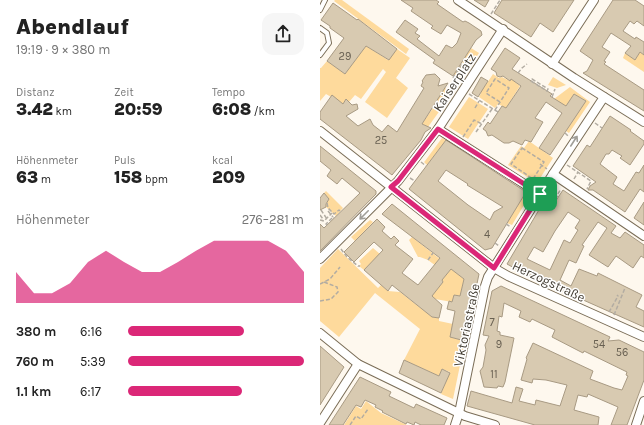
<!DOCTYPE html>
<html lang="de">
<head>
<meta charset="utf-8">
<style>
	:root { --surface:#fff; --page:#f6f6f6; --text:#222; --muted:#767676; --accent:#db2777 }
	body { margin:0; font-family:Karla,sans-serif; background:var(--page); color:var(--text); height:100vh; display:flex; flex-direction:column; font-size:15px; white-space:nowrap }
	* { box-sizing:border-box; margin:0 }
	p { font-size:13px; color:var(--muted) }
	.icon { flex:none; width:22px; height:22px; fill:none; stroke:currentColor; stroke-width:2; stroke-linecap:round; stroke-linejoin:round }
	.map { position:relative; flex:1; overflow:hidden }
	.sheet { display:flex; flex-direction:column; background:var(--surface); width:320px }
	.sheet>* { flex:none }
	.pin { position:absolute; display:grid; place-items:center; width:34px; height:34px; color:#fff; margin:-17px; border-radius:8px; box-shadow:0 2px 6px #0006 }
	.round { display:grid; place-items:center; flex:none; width:42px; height:42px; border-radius:12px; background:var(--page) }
	.overview { display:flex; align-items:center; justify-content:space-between; height:68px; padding:0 16px }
	h1 { font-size:22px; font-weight:800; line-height:30px }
	.figures { display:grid; grid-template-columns:repeat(3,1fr); gap:6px; height:68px; padding:4px 16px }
	.figures div { display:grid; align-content:center }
	.figures b { font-size:17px; font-weight:800 }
	.figures small { font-size:11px; font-weight:400 }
	.figures p { font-size:11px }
	.chart { height:112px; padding:8px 16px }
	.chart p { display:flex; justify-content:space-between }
	.chart svg { width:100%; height:72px; margin-top:4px; fill:var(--accent); opacity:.7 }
	ul { padding:0 16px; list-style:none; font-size:13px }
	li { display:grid; grid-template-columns:64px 48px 1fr; align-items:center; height:30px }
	li i { height:10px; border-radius:5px; background:var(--accent) }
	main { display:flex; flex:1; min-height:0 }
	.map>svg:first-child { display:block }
	.green { fill:#feda9c }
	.building { fill:#d8cab1; stroke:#a89a83; fill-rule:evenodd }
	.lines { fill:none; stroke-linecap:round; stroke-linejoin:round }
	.lane-casing { stroke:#7a6d57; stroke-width:6 }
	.street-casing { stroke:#7a6d57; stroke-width:10 }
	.path { stroke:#b2aca2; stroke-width:1.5; stroke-dasharray:4 2; stroke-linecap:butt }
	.lane { stroke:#fff; stroke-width:4 }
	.street { stroke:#fff; stroke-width:8 }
	.oneway { stroke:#a09e98 }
	.route-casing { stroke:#fff; stroke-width:8 }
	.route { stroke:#db2777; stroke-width:5 }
	.labels { text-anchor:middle; stroke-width:3; stroke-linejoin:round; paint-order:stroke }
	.number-label { font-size:11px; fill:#686052 }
	.street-label { font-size:13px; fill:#423c32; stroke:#fff }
</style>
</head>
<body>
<main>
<section class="sheet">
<div class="overview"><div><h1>Abendlauf</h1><p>19:19 · 9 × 380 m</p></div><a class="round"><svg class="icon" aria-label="share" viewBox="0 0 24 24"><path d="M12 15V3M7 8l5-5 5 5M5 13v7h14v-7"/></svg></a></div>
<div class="figures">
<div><p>Distanz</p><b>3.42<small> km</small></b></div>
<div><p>Zeit</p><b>20:59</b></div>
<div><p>Tempo</p><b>6:08<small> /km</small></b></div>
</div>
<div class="figures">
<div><p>Höhenmeter</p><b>63<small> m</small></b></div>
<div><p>Puls</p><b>158<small> bpm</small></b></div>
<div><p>kcal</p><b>209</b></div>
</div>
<div class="chart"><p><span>Höhenmeter</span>276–281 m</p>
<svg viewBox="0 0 160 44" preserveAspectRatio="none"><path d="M0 44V25L10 38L20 38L30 32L40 19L50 12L60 19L70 25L80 25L90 19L100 12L110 6L120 6L130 6L140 6L150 12L160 25V44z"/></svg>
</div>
<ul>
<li><b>380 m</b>6:16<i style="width:66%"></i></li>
<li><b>760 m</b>5:39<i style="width:100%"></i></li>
<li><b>1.1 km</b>6:17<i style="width:65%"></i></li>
</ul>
</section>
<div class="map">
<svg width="324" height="425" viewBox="0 0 324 425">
	<rect width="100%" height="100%" fill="#fef8ee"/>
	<g class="green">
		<polygon points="15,0 22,0 89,49 86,54 14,1"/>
		<polygon points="46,46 68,60 77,49 90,58 76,78 88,88 67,118 45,102 66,72 63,69 41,99 35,95 29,102 26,99 23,104 6,94 0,101 0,68 1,68 7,61 25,74"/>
		<polygon points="151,48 159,53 150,67 142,62"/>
		<polygon points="320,52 324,55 324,72 303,58 305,53 315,60"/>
		<polygon points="140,64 148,69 141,80 133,75"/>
		<polygon points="173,74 179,78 182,77 190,81 192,78 196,80 195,82 200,86 186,108 178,104 175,108 159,97 161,93 159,91 161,88 163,89"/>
		<polygon points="233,77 246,85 237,88 228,85"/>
		<polygon points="250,87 270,102 249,133 246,131 266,101 254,94 246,106 234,99"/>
		<polygon points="125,88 131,92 123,105 116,101"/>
		<polygon points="149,97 168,109 148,139 129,127"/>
		<polygon points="115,105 121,109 108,127 102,124"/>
		<polygon points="122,138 126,140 107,165 104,162 105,161"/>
		<polygon points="209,141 233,158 217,183 188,165 201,146 204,148"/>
		<polygon points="6,191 23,208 16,216 6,207 6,204 9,199 4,193"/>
		<polygon points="206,192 210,195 192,225 187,223"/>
		<polygon points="50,220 53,222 35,241 31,237"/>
		<polygon points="92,237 125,263 120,269 108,260 100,257 98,257 89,240"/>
		<polygon points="53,248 60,254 44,270 39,266 41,264 39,261"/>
		<polygon points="18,249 58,288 61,285 68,291 80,292 112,317 119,318 119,321 133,324 130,337 145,341 133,399 121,394 130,372 122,369 119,376 84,360 100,329 55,293 19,337 0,321 0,268"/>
		<polygon points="131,269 144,279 140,296 134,295 132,302 115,299 103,290 114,293 123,282 122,280"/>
		<polygon points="46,401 61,413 87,425 24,425 36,406 41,409"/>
	</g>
	<g class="building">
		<polygon points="81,0 116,0 119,2 117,4 143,22 145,21 149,23 161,31 162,35 156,40 133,76 113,63 115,60 76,32 85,20 98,29 95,33 100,36 97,39 119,56 126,45 132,48 137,43 141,33 127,25 121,34 111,28 113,26 91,11 93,8"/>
		<polygon points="154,0 169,0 165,7"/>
		<polygon points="182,0 254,0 233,32 220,23 211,37 174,13"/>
		<polygon points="293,0 315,0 324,6 324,26 317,21 314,24 310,21 303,31 315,39 316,37 324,42 324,55 320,52 315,60 305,53 311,46 291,33 282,47 290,52 284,61 286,62 284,64 324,90 324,111 263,73 267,71 273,60 260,51"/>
		<polygon points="13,3 37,20 38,19 77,49 69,60 46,46 25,74 7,61 24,38 10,28 10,26 1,20"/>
		<polygon points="185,48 200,58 192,69 232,94 230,96 246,106 254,94 266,101 230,155 219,148 242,113 226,102 215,118 223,122 211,142 205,140 202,145 193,141 189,143 184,143 172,135 168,136 166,131 163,129 168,122 170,124 182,106 186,108 201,86 191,79 190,81 183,76 180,77 177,76 176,72 171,69"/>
		<polygon points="115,74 120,79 118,86 128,83 102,124 111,128 105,132 101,140 72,175 0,119 0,112 12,95 23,104 26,99 32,105 37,104 38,109 26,116 38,126 50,119 53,125 62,132 68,125 77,132 104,88 101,86 103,82 102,81 106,75"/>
		<polygon points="161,77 168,81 158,97 152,93"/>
		<polygon points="290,116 311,130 310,131 324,141 324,144 310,165 300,158 302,156 292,150 289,154 286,154 280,164 297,177 293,184 304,191 316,172 319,173 324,165 324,192 320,189 305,212 273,190 268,190 270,186 276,182 253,166 267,145 270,147"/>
		<path d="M 126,140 L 206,192 L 172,248 L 165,250 L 89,189 ZM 126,170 L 148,184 L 147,185 L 183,207 L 174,212 L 170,220 L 148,205 L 118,181 Z"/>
		<polygon points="0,146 56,191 56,194 0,251 0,224 4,228 40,193 22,178 17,184 7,176 11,170 0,161"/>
		<path d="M 243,190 L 296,226 L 291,233 L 300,238 L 305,232 L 324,245 L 324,258 L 321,256 L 313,268 L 296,256 L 288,267 L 269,255 L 287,228 L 278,222 L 262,245 L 264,246 L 256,263 L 249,260 L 240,280 L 251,286 L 259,269 L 277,276 L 278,273 L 322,295 L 316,307 L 324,311 L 324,327 L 207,275 L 187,264 L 223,203 L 231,208 ZM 248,212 L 260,220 L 255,228 L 258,230 L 250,243 L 244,240 L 230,270 L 207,259 L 214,247 L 223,252 L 235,231 Z"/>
		<polygon points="4,193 9,199 6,204 6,207 0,210 0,198"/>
		<polygon points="324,202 324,225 314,218"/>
		<polygon points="72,204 159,274 145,341 130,337 135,311 127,309 129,301 132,302 134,295 140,296 144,279 131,269 122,280 123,282 112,296 122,305 119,318 112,317 72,285 68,291 44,270 63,250 54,242 34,262 24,252 57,219 65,227 62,231 71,239 74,236 79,241 75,245 93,259 82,273 98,285 120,258 62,214"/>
		<polygon points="181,286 290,337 288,341 299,340 324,352 324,380 307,425 291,425 298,407 268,394 267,397 258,395 254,410 279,417 278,425 215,425 147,406 151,391 192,403 196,387 203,389 199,401 215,405 216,400 240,406 247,385 226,380 213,379 212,383 201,380 207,359 206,358 213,343 273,371 270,379 294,388 302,390 308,376 306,375 307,372 264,351 263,353 232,337 235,330 212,319 210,322 199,317 201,311 184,303 182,317 179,316 177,331 180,332 180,335 194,338 185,382 183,387 178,386 177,388 164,387 160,371 163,367 166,350 165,345 169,336 163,335 172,291"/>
		<polygon points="0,346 24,367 0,405"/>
		<polygon points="84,360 119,376 122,369 130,373 121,393 79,373"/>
		<polygon points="40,377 71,392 69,396 94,408 96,404 127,418 124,425 101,425 95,422 94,425 87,422 86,424 62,412 63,411 55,407 56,405 45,400 41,407 36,405 23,425 9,425"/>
	</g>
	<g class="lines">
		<defs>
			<g id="lane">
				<polyline points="0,10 5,0"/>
				<polyline points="0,28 7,33 9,43 0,55"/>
			</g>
			<g id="street">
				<polyline points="138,0 254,78 324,122"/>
				<polyline points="232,64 274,0"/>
				<polyline points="118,129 220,194"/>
				<polyline points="0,131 174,268 188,276 324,337"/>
				<polyline points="233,174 324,236"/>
				<polyline points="0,259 78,181 118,129 183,29"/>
				<polyline points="0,333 38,364 145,416 175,425"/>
				<polyline points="0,423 38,364"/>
				<polyline points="135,425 139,413 165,286 168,277 233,174 284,97"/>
				<polyline points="316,425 324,401"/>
			</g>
		</defs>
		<use href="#lane" class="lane-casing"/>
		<use href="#street" class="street-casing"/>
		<g class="path">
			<polyline points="171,14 180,0"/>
			<polyline points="198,73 202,68 207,64"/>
			<polyline points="133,78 142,64 150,68"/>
			<polygon points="212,79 228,89 227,91 211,81"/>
			<polyline points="149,94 178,112"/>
			<polyline points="232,97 235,89"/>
			<polyline points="116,104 122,108"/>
			<polyline points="155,108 159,101"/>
			<polyline points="175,110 189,88 175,79 166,93 180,102"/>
			<polyline points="275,123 282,128"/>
			<polyline points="156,132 172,109"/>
			<polyline points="245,133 248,136"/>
			<polyline points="143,137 154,120 162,124"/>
			<polygon points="202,148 224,162 213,179 191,164"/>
			<polyline points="101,162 106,166"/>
			<polyline points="220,164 227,169"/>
			<polyline points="247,165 271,181 267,189"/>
			<polyline points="90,178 95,181"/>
			<polyline points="254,179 258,172"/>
			<polyline points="229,192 238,197"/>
			<polyline points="224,202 226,203 234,200 241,189"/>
			<polyline points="7,203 8,208 14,214 19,210 20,211"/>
			<polyline points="1,210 7,219"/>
			<polyline points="8,211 13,217"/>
			<polyline points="0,215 3,219 2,221"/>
			<polyline points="0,220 4,221 12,213"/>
			<polyline points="186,224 191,227"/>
			<polyline points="7,225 6,224 13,217 14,218"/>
			<polyline points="175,243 179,246"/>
			<polyline points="21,249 27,257 38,266 40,266"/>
			<polyline points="108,260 113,253"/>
			<polyline points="0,284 10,279 20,267"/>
			<polyline points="0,301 11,299 18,292 17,287 4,282"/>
			<polyline points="289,312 298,296 297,295"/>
			<polyline points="294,315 305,288"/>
			<polyline points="30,425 36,416 41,419 48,409"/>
		</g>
		<use href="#lane" class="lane"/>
		<use href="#street" class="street"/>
	</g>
	<defs><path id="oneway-shaft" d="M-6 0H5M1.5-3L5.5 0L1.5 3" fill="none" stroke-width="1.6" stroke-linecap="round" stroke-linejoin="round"/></defs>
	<g class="oneway">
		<use href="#oneway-shaft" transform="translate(254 141) rotate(-57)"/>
		<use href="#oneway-shaft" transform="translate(44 215) rotate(135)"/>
	</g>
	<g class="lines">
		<defs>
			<polygon id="route" points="118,129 220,194 174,268 71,187 78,181"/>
		</defs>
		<use href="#route" class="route-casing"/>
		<use href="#route" class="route"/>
	</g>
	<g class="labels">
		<g class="number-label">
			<text x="25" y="60">29</text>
			<text x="61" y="144">25</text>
			<text x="167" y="238">4</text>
			<text x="172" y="326">7</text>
			<text x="179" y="348">9</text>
			<text x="279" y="348">54</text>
			<text x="302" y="356">56</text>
			<text x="174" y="378">11</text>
		</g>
		<g class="street-label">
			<text transform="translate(134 82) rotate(-57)" y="5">Kaiserplatz</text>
			<text transform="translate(229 281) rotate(25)" y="5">Herzogstraße</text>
			<text transform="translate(146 325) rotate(-78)" y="5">Viktoriastraße</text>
		</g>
	</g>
</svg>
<div class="pin" style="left:220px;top:194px;background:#1e9e55"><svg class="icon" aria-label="arrive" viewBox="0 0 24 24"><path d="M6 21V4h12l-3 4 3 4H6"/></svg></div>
</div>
</main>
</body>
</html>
